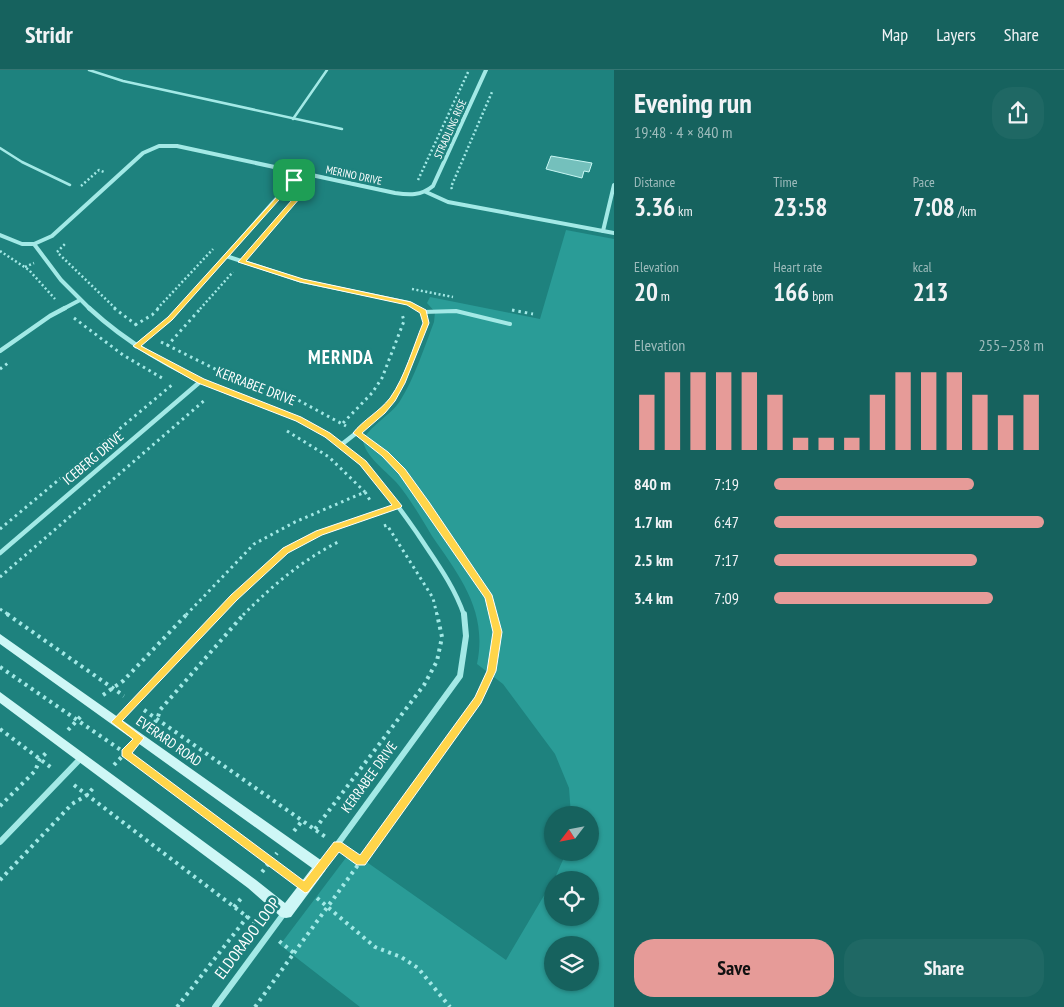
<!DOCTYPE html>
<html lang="en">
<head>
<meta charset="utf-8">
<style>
	:root { --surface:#16625e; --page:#1f6864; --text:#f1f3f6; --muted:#9ebcbc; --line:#357673; --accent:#e69b98 }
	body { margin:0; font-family:"PT Sans Narrow",sans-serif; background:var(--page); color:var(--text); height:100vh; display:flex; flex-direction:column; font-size:19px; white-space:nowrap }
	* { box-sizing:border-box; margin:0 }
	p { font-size:16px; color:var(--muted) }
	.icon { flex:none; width:28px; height:28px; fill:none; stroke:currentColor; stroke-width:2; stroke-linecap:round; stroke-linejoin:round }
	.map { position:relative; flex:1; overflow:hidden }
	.sheet { display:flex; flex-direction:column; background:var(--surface); width:450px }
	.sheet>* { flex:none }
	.needle { width:32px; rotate:238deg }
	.controls { position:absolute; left:544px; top:736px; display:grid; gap:10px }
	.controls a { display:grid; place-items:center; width:55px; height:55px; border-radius:50%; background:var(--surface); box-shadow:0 1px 4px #0004; font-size:25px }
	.pin { position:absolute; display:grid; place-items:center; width:42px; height:42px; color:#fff; margin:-21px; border-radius:10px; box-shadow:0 2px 8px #0006 }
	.round { display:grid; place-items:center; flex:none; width:52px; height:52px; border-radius:20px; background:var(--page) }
	.overview { display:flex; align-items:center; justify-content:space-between; height:85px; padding:0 20px }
	h1 { font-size:28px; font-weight:700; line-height:38px }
	.stats { display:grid; grid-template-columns:repeat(3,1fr); gap:8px; height:85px; padding:5px 20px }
	.stats div { display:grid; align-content:center }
	.stats b { font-size:25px; font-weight:700 }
	.stats small { font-size:14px; font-weight:400 }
	.stats p { font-size:14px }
	.chart { height:140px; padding:10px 20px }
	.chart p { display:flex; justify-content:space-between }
	.chart svg { width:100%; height:90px; margin-top:5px; stroke:var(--accent); stroke-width:6 }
	.action { display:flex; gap:10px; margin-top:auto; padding:10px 20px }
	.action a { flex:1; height:58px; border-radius:20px; background:var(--accent); color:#111; font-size:20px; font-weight:700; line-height:58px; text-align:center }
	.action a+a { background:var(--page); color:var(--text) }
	ul { padding:0 20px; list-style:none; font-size:16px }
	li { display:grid; grid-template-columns:80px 60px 1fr; align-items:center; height:38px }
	li i { height:12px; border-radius:6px; background:var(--accent) }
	header { display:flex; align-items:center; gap:30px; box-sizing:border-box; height:70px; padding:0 25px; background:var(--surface); border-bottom:1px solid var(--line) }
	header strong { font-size:24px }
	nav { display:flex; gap:28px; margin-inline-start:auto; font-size:18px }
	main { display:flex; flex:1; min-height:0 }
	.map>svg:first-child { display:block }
	.green { fill:#2a9c97; fill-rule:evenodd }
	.building { fill:#74c0bc; stroke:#c8f7f4 }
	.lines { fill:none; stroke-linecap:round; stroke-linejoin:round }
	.path-far2 { stroke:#a3e9e6; stroke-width:2.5; stroke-dasharray:2 2.5; stroke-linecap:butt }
	.path-far1 { stroke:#a3e9e6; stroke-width:3; stroke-dasharray:2.5 4; stroke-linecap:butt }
	.path { stroke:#a3e9e6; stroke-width:4; stroke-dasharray:3 4.5; stroke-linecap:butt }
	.lane-far1 { stroke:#a3e9e6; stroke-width:2.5 }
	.lane { stroke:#a3e9e6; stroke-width:4 }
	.street-far2 { stroke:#a3e9e6; stroke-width:4 }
	.street-far1 { stroke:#a3e9e6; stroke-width:4.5 }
	.street { stroke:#a3e9e6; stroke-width:6 }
	.secondary { fill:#cef7f6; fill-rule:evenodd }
	.route { fill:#ffd54a; stroke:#fff; fill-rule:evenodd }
	.labels { text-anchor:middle; stroke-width:5; stroke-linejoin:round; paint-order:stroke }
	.far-street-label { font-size:11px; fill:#fff; stroke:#1e827e }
	.street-label { font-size:14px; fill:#fff; stroke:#1e827e }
	.near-street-label { font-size:16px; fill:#fff; stroke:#1e827e }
	.district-label { font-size:19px; font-weight:bold; letter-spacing:1px; fill:#fff; stroke:#1e827e }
</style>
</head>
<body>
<header>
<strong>Stridr</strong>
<nav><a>Map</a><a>Layers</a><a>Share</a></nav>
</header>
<main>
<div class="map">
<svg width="614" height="937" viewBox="0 0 614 937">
	<rect width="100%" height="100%" fill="#1e827e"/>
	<path class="green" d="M 566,160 L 614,169 L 614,937 L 360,937 L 280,875 L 351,781 L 506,890 L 552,812 L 552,848 L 590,848 L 590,810 L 554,810 L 566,783 L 590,782 L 590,745 L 571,745 L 569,718 L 555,684 L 503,614 L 477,594 C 488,541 460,507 432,466 C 421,448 410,428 396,412 C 385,400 366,387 363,371 C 368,357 391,345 400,331 C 415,307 424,278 434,252 L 435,242 L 427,233 L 430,227 L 540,249 ZM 552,875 L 590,875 L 590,912 L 552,912 Z"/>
	<polygon class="building" points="551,86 592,93 589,102 584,101 582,108 546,99"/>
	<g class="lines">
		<g class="path-far2">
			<polyline points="418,110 469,0"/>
			<polyline points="81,116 99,100 104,102"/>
			<polyline points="452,119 451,117 492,22"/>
			<polyline points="0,181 29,200 55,229"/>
			<polyline points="57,182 65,174"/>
			<polyline points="249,182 306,117"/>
			<polyline points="59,184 116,239"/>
			<polyline points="25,197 34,193"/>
			<polyline points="412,219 453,227"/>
			<polyline points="157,239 213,179"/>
			<polyline points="200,239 233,202"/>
		</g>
		<g class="path-far1">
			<polyline points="114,238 139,257"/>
			<polyline points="512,240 533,244"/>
			<polyline points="74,248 123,285 162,308"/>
			<polyline points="135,255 152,245 159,238"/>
			<polyline points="161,272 219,301 298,330 346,356"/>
			<polyline points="167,276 201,238"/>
			<polyline points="0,299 8,293"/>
			<polyline points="343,353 372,323 382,308 404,251 402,244"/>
			<polyline points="287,361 329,387 365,422"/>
			<polyline points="367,371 385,384 402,402 489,527 493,545"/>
			<polyline points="384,456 387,455 433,528 437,545"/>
			<polyline points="0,459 173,314"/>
			<polyline points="0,507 206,329"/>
			<polyline points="0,539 9,545"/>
			<polyline points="186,545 254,474 295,452 365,422 371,432"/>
			<path d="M 243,545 C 272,516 301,491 338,472"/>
		</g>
		<g class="path">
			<polyline points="7,544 124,626"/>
			<polyline points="0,597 125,683 292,809"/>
			<polyline points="103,625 123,611 187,544"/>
			<polyline points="144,640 327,768"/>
			<polyline points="149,658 157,650 160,640 244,544"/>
			<polyline points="0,659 53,699"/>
			<polyline points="68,660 82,645"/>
			<polyline points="114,695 129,679"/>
			<polyline points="74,715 258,855"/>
			<polyline points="0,736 35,701 40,689 48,681"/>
			<polyline points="315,759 424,615 437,591 442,567 437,544"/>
			<polyline points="294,761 302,751"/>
			<polyline points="348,783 361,792"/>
			<polyline points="262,802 277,783"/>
			<polyline points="0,810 72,734 87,725 95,716"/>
			<polyline points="317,828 375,877 401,887 418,898 450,937"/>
			<polyline points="234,837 243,826"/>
			<path d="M 294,883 L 478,630 C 493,599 501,578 493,544"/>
			<polyline points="177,937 248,846"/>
			<polyline points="255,937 294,883 279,871"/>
		</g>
		<g class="lane-far1">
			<polyline points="89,0 123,11 342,59"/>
			<polyline points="293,49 327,0"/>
			<polyline points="0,78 22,92 70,115"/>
		</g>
		<polyline class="lane" points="423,242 456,241 510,254"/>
		<g class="street-far2">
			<polyline points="426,122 448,132 614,163"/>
			<polyline points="603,161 614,115"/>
			<polyline points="0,165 22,174 34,174 61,210 90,239"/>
			<path d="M 34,174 L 52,166 L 143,83 L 159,76 L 177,76 L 395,123 C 409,125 421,126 433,116 L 486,0"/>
			<polyline points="226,186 302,211 409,233 419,239"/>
			<polyline points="63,239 80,230"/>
			<polyline points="179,239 300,102"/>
		</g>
		<g class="street-far1">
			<path d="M 89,238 C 129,275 177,302 227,322 C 261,336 297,345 328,366 C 365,390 392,427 417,463 C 434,489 454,515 464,545"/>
			<polyline points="136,276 170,249 180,238"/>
			<polyline points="0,281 50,246 65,238"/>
			<polyline points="341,375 374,349 393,329 402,313 426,253 423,242 417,238"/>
			<polyline points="0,483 201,311"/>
			<polyline points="217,545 285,480 319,463 398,436"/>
		</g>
		<g class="street">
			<polyline points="116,652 218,544"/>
			<polyline points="0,772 81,688"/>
			<polyline points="321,797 460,606 466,566 464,544"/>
			<polyline points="215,937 285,842"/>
		</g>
		<polygon class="secondary" points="0,564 325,793 327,797 325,801 291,847 286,848 281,847 248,818 0,633 0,622 256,810 285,833 312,798 0,574"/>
	</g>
	<path class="route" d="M 294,108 L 312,114 L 246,191 L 303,209 L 411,232 L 426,240 L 429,253 L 405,313 L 395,331 L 385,343 L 362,363 L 388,382 L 405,399 L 429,432 L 492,525 L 502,562 L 496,601 L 481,633 L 365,795 L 357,795 L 339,782 L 308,822 L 305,823 L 122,686 L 122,680 L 133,669 L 111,652 L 231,525 L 283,478 L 316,461 L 392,435 L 360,395 L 325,367 L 296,351 L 198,313 L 133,276 L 168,247 ZM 295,112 L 305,115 L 238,192 L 300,212 L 407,235 L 420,243 L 423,253 C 413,277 405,307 390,328 C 379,342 363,350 353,363 L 382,386 L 399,404 L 485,528 L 493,562 L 487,601 L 475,627 L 360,785 L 341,772 L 334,772 L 304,811 L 132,683 L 144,668 L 122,651 L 237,530 L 288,483 L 322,465 L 400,438 L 402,436 L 366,391 L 330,363 L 301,347 L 204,309 L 141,276 L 172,250 Z"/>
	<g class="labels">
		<g class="far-street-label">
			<text transform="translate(450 59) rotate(-66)" y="4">STRADLING RISE</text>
			<text transform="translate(354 105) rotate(12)" y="4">MERINO DRIVE</text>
		</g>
		<g class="street-label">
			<text transform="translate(256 316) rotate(21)" y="5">KERRABEE DRIVE</text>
			<text transform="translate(93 388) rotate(-40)" y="5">ICEBERG DRIVE</text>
			<text transform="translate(169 671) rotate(35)" y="5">EVERARD ROAD</text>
			<text transform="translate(369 707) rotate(-54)" y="5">KERRABEE DRIVE</text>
		</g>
		<g class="near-street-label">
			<text transform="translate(247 868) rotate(-53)" y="6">ELDORADO LOOP</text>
		</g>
		<g class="district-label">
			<text x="341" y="294">MERNDA</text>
		</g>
	</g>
</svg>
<div class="controls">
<a><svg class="needle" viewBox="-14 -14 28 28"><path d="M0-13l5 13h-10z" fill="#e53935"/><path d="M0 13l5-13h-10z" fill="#9ebcbc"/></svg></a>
<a><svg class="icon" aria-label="locate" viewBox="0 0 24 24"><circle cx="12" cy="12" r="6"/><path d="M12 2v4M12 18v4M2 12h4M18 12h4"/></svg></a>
<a><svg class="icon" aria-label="layers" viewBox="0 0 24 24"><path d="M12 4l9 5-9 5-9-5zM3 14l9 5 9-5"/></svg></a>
</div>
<div class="pin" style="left:294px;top:110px;background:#1e9e55"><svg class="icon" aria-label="arrive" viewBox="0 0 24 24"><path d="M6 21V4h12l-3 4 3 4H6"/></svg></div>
</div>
<section class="sheet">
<div class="overview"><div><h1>Evening run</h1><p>19:48 · 4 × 840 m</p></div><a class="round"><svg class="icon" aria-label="share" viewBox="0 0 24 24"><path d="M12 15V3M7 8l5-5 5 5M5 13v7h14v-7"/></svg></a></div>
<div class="stats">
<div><p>Distance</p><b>3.36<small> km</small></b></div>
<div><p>Time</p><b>23:58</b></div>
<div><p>Pace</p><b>7:08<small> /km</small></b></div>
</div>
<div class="stats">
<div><p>Elevation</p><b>20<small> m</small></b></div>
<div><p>Heart rate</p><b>166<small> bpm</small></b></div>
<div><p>kcal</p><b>213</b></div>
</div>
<div class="chart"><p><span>Elevation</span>255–258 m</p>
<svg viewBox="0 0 160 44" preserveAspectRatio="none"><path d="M5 44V17M15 44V6M25 44V6M35 44V6M45 44V6M55 44V17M65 44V38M75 44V38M85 44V38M95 44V17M105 44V6M115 44V6M125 44V6M135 44V17M145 44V27M155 44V17"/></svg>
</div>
<ul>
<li><b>840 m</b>7:19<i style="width:74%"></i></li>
<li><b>1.7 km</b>6:47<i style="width:100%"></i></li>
<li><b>2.5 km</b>7:17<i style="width:75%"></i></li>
<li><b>3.4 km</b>7:09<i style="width:81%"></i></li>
</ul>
<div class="action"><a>Save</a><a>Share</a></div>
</section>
</main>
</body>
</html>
